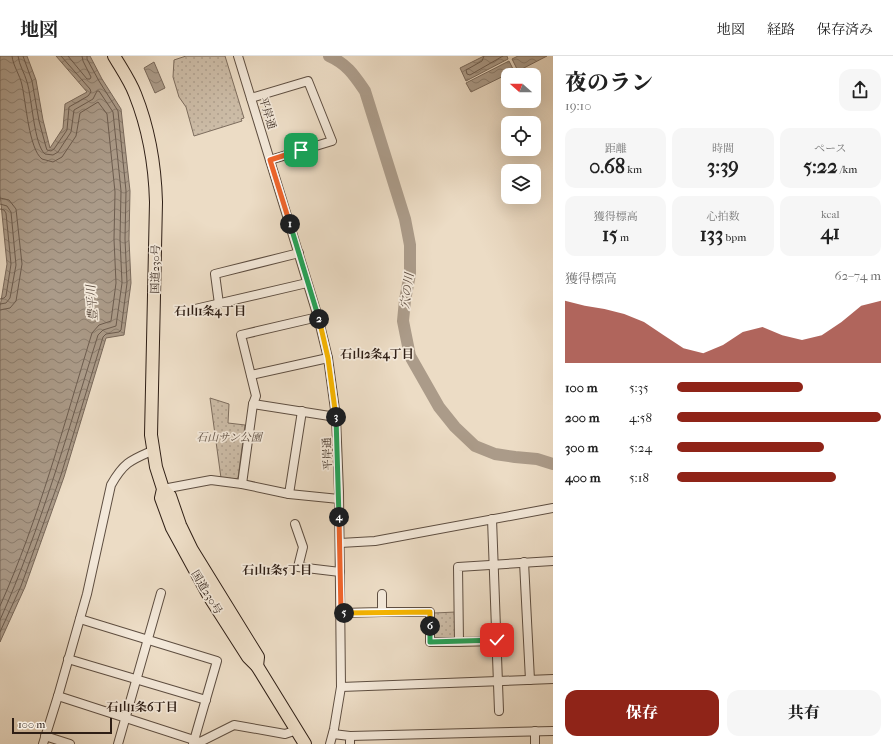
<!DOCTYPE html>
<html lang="ja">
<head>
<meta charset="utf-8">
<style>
	:root { --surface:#fff; --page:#f6f6f6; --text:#222; --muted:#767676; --line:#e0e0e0; --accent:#8f2418 }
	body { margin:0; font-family:"IM FELL French Canon","Noto Serif JP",serif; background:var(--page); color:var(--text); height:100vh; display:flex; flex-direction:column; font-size:15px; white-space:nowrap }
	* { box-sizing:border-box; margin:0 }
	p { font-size:13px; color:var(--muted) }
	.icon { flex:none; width:22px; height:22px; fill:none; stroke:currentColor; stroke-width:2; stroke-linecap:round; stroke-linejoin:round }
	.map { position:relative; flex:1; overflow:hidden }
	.sheet { display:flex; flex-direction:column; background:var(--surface); width:340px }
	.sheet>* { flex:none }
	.needle { width:26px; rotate:291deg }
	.controls { position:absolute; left:501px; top:12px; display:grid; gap:8px }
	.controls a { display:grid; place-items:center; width:40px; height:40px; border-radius:8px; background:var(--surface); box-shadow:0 4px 16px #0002; font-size:20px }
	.scale { position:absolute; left:12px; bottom:10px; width:100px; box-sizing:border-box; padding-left:4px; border:2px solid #2e1e15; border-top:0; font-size:11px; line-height:14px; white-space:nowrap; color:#2e1e15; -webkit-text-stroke:3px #f3e8d9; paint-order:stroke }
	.pin { position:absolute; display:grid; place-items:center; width:34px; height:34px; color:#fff; margin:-17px; border-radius:8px; box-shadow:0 2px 6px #0006 }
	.km { position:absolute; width:20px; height:20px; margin:-10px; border-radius:50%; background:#222; color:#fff; font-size:11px; line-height:20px; text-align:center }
	.round { display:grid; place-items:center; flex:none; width:42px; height:42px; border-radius:12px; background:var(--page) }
	.summary { display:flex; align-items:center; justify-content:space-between; height:68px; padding:0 12px }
	h1 { font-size:22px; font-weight:800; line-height:30px }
	.metrics { display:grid; grid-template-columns:repeat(3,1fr); gap:6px; height:68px; padding:4px 12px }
	.metrics div { display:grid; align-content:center; border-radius:10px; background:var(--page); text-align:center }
	.metrics b { font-size:20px; font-weight:800 }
	.metrics small { font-size:11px; font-weight:400 }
	.metrics p { font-size:11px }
	.chart { height:112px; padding:8px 12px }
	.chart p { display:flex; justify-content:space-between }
	.chart svg { width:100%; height:72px; margin-top:4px; fill:var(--accent); opacity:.7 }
	.button { display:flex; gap:8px; margin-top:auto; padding:8px 12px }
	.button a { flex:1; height:46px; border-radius:12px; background:var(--accent); color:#fff; font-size:16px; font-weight:800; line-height:46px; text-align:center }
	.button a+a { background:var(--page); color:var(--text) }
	ul { padding:0 12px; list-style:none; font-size:13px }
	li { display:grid; grid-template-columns:64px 48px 1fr; align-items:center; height:30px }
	li i { height:10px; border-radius:5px; background:var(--accent) }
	header { display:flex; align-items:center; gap:24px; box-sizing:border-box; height:56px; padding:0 20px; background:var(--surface); border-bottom:1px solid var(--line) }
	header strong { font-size:19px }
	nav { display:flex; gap:22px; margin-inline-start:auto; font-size:14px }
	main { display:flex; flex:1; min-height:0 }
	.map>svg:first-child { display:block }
	.park { fill:url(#park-dots); stroke:#7d6d5e }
	.water { fill:url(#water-waves); stroke:#79695b }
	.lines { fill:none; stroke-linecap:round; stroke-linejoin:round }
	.shore { stroke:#6c5c4f; stroke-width:1 }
	.river { stroke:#ab9b89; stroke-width:12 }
	.minor-casing { stroke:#5e4e41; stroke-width:10 }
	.highway-casing { stroke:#2e1e15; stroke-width:14 }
	.minor { stroke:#f3e8d9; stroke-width:8 }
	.highway { stroke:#ecdcc5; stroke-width:12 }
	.split-1-casing { stroke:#fff; stroke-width:8 }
	.split-2-casing { stroke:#fff; stroke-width:8 }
	.split-3-casing { stroke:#fff; stroke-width:8 }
	.split-4-casing { stroke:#fff; stroke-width:8 }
	.split-5-casing { stroke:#fff; stroke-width:8 }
	.split-6-casing { stroke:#fff; stroke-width:8 }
	.split-7-casing { stroke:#fff; stroke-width:8 }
	.split-1 { stroke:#f0652b; stroke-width:5 }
	.split-2 { stroke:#22a559; stroke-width:5 }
	.split-3 { stroke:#f5b400; stroke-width:5 }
	.split-4 { stroke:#22a559; stroke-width:5 }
	.split-5 { stroke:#f0652b; stroke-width:5 }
	.split-6 { stroke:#f5b400; stroke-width:5 }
	.split-7 { stroke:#22a559; stroke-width:5 }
	.labels { text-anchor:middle; stroke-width:3.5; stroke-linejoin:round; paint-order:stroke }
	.street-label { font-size:11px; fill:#2e1e15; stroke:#f3e8d9 }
	.park-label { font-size:11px; font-style:italic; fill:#5d4d41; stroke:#f3e8d9 }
	.water-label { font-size:12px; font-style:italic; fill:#5a4a3e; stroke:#f3e8d9 }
	.neighbourhood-label { font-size:12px; font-weight:bold; fill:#2e1e15; stroke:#f3e8d9 }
</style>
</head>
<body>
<header>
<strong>地図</strong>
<nav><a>地図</a><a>経路</a><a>保存済み</a></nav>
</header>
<main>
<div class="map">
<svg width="553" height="688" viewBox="0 0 553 688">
	<defs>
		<pattern id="park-dots" width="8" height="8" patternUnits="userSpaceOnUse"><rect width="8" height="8" fill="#ccbca7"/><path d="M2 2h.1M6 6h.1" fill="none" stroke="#b0a18f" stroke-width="1.8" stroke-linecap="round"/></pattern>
		<pattern id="water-waves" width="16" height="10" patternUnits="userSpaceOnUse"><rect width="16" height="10" fill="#ab9b89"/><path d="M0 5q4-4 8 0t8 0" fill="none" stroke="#8c7e6f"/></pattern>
	</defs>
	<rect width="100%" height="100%" fill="#ecdcc5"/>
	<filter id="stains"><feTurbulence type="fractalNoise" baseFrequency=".005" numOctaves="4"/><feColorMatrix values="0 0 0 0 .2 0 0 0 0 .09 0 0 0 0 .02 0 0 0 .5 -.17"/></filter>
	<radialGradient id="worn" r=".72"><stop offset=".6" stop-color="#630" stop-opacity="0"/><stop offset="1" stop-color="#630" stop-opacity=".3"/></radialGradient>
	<g class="park">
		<polygon points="186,0 225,0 244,62 241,63 242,65 194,80 186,51 179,41 173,21 174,4"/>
		<polygon points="210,342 229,348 228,367 245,369 238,422 236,423 221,422"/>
		<polygon points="456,556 456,582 434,582 434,557"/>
	</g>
	<g class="water">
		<polygon points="0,0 27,0 36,24 43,64 50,92 63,72 65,48 87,36 56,0 90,0 102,23 121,53 130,135 129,183 131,227 124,279 106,282 64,421 25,531 0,586 0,251 7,208 0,138"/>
		<polygon points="484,0 507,0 508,3 466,25 460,12"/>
		<polygon points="518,0 547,0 518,15 512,3"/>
		<polygon points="509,5 514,15 471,36 466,27"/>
		<polygon points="154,6 165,32 155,37 144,12"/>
	</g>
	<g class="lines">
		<g class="shore">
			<polyline points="23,0 32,25 39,65 46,91 47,94 51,95 54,93 67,74 69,51 88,40 91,36 90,33 61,0"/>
			<polyline points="68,0 87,23 90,23 91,21 83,5 82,0"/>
			<polyline points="484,0 482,5 466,14 467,18 470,19 503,0"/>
			<polyline points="0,142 9,144 16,153 22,208 16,245 10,252 0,254"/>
			<polyline points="0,148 7,150 11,156 16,209 10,242 6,247 0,248"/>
			<polyline points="0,153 4,154 6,157 11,208 6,240 4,242 0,243"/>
			<path d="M 0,550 C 39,463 64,368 92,277 L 99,269 L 111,265 L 116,227 L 114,183 L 115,136 L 107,58 L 98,46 L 80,57 L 76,80 L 62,101 L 53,106 L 42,103 C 29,93 26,47 22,29 C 20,19 13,10 12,0"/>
			<path d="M 0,564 C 41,472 68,375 98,279 L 103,274 L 116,270 L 122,227 L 120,183 L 121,135 L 113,56 L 99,35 L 97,35 L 93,43 L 74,54 L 71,76 L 58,96 L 53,99 L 45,98 C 34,89 32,42 27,26 C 25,18 19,9 18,0"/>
			<polyline points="0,576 21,530 61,419 103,281 106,278 119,276 121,274 127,227 125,183 126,135 118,55 99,25 87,3 87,0"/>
		</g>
		<path class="river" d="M 329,0 C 347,8 354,19 365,35 L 405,163 L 410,189 L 410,218 L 405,244 L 403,265 L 410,300 L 439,351 L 455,371 L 475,390 L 495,398 L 515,401 L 537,403 L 553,408"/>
		<defs>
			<g id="minor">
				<polyline points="238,0 318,261 328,302 336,361 339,436 341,631 334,673 330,688"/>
				<polyline points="251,42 308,25 332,85 270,104"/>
				<polyline points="219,248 215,218 299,197"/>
				<polyline points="195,253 307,227"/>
				<polyline points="251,319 328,302"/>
				<polyline points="253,348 336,361"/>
				<polyline points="242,428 253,348 256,340 241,279 318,261"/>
				<polyline points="163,433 211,424 242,428 289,438 302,355"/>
				<polyline points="289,438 339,443"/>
				<polyline points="492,463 499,655"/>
				<polyline points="295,468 303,491 298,511 340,516"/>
				<polyline points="340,487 375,485 553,452"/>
				<polyline points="524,506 530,624"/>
				<polyline points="382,556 430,556 430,586 459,586"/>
				<polyline points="341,557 382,556 382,538"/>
				<polyline points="80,563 217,605 193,688"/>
				<polyline points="497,585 459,586 458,511 553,505"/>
				<polyline points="68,603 206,644"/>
				<polyline points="341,631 553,623"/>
				<polyline points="58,640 200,686 234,669 285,678 297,674"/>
				<polyline points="333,678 350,680 350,688"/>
				<polyline points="45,680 70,688"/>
				<polyline points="350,680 553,675"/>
				<path d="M 43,688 L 58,640 L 87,538 L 111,429 C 124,406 131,404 154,394"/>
				<polyline points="118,688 161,537"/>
				<polyline points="535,688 535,675"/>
			</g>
			<g id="highway">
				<path d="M 114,0 C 121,12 130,25 135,38 C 149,73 155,109 156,146 L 151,379 L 156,411 L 163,433 L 161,442 L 172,472 L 209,540 L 248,601 L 257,610 L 305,688"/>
				<polyline points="163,433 170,440 180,469 192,494 258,601 257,610"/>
			</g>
		</defs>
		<use href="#minor" class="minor-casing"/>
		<use href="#highway" class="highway-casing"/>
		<use href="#minor" class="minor"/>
		<use href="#highway" class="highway"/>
	</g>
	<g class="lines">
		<defs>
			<polyline id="split-1" points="290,168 270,104 301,94"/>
			<polyline id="split-2" points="290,168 319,263"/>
			<polyline id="split-3" points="319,263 328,302 336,361"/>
			<polyline id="split-4" points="336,361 339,461"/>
			<polyline id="split-5" points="339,461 341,557 344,557"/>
			<polyline id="split-6" points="344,557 430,556 430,570"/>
			<polyline id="split-7" points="430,570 430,586 497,584"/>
		</defs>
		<use href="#split-1" class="split-1-casing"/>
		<use href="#split-2" class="split-2-casing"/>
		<use href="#split-3" class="split-3-casing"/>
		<use href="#split-4" class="split-4-casing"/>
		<use href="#split-5" class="split-5-casing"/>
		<use href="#split-6" class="split-6-casing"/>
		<use href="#split-7" class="split-7-casing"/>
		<use href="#split-1" class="split-1"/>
		<use href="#split-2" class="split-2"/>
		<use href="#split-3" class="split-3"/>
		<use href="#split-4" class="split-4"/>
		<use href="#split-5" class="split-5"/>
		<use href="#split-6" class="split-6"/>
		<use href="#split-7" class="split-7"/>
	</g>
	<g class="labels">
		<g class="street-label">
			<text transform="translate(268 57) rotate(73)" y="4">平岸通</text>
			<text transform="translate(155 213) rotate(-89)" y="4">国道230号</text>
			<text transform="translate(327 398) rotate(-92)" y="4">平岸通</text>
			<text transform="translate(207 536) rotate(59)" y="4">国道230号</text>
		</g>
		<g class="park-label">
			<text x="229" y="385">石山サン公園</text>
		</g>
		<g class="water-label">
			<text transform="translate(407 235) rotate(-82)" y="4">穴の川</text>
			<text transform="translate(92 247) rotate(-94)" y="4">豊平川</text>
		</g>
		<g class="neighbourhood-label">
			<text x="210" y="259">石山1条4丁目</text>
			<text x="377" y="302">石山2条4丁目</text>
			<text x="277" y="518">石山1条5丁目</text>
			<text x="142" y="655">石山1条6丁目</text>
		</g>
	</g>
	<rect width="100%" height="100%" filter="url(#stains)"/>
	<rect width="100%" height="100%" fill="url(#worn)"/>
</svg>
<div class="controls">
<a><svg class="needle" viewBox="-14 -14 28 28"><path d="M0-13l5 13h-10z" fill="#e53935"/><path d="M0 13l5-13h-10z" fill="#767676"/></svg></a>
<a><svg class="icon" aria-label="locate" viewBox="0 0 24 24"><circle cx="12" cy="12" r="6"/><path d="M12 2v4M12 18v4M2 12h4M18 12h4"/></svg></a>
<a><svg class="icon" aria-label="layers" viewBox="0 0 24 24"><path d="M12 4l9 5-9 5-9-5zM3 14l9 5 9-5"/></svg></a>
</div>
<div class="scale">100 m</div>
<div class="pin" style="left:301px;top:94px;background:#1e9e55"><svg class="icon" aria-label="arrive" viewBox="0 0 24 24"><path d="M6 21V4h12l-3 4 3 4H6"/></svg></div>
<div class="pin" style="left:497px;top:584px;background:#d93025"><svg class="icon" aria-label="check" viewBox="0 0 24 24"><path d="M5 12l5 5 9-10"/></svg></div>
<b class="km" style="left:290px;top:168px">1</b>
<b class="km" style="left:319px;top:263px">2</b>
<b class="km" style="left:336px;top:361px">3</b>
<b class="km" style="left:339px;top:461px">4</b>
<b class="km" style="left:344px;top:557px">5</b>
<b class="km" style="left:430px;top:570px">6</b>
</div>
<section class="sheet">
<div class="summary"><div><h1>夜のラン</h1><p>19:10</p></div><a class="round"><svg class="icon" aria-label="share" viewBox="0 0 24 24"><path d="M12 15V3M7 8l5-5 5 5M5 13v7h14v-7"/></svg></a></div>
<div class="metrics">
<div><p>距離</p><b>0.68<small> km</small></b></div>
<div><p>時間</p><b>3:39</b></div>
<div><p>ペース</p><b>5:22<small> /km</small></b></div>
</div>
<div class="metrics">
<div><p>獲得標高</p><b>15<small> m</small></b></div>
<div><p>心拍数</p><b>133<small> bpm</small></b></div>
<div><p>kcal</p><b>41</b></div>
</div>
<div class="chart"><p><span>獲得標高</span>62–74 m</p>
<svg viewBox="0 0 160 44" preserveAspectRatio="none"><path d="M0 44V6L10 9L20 11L30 14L40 19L50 27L60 35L70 38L80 33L90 25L100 22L110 27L120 30L130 27L140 19L150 9L160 6V44z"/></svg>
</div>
<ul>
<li><b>100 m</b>5:35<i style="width:62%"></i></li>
<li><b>200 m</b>4:58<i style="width:100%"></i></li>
<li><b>300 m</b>5:24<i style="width:72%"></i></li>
<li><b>400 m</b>5:18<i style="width:78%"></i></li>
</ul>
<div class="button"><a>保存</a><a>共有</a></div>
</section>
</main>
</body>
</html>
